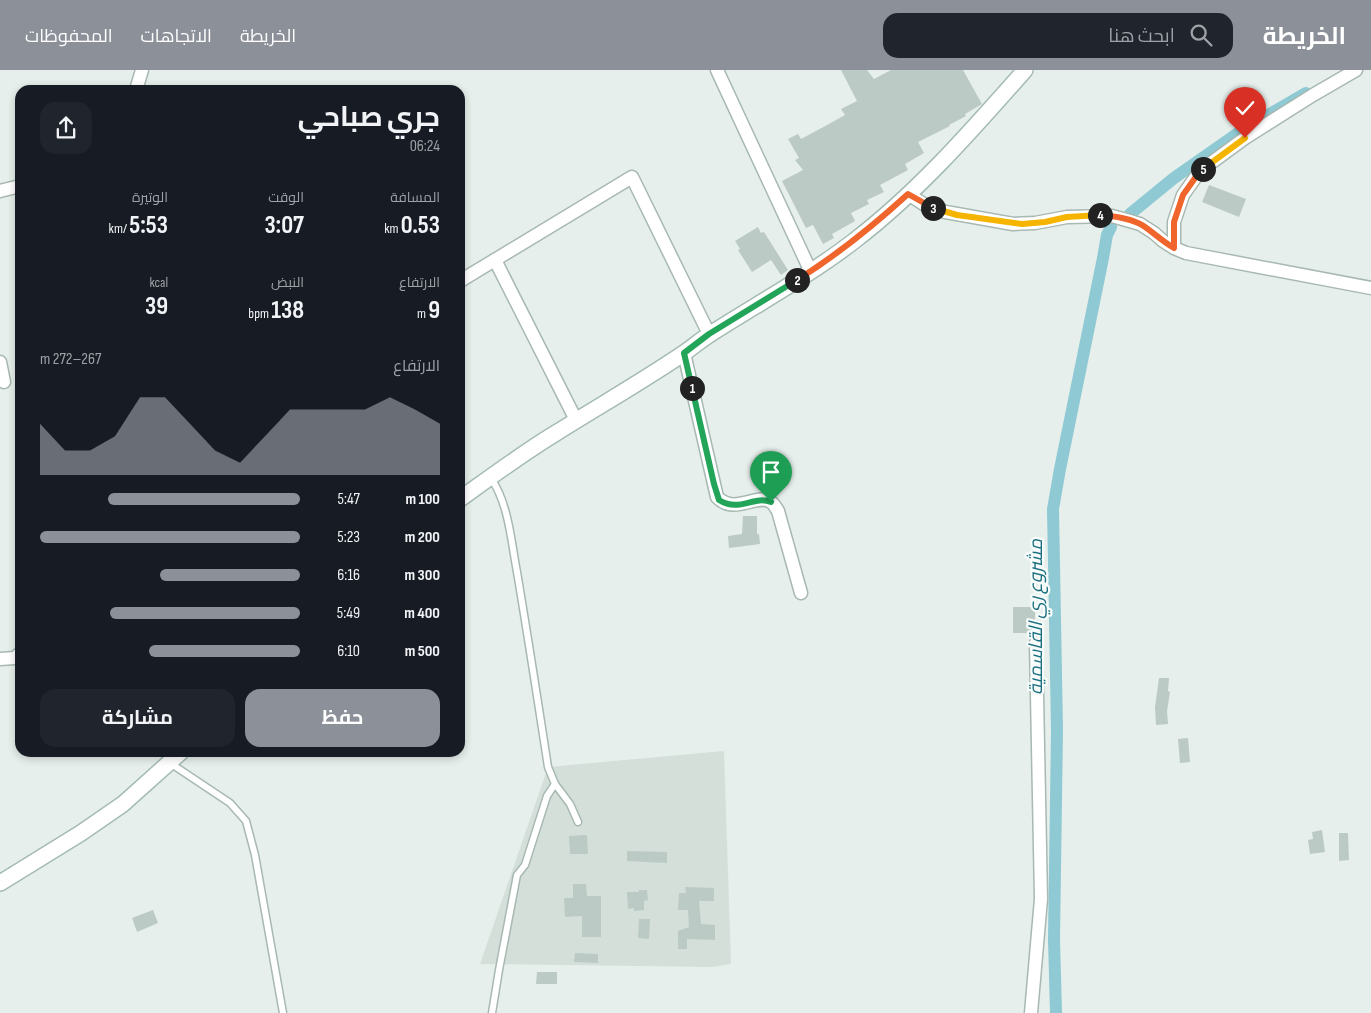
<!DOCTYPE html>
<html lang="ar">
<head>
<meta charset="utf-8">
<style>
	:root { --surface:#171b24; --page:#20242c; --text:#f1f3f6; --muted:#9ea1a6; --accent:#8c9099 }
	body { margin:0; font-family:"Sofia Sans Condensed",Cairo,sans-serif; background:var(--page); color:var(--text); direction:rtl; height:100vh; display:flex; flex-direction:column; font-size:19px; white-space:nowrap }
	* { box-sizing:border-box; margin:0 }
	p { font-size:16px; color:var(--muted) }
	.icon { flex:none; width:28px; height:28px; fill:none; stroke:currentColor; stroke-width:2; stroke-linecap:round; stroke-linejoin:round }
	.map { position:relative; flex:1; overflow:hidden; direction:ltr }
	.drawer { position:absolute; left:15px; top:15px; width:450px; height:672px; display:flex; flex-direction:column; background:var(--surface); border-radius:15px; box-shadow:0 2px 8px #0003; direction:rtl }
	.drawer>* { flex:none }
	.pin { position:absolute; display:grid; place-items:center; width:42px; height:42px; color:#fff; margin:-51px -21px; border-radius:50% 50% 50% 0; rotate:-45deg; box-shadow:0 0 5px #0007 }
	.pin .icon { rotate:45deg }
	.km { position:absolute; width:25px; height:25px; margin:-12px; border-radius:50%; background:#222; color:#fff; font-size:14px; line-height:25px; text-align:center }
	.round { display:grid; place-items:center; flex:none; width:52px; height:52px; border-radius:15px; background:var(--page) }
	.head { display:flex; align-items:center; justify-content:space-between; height:85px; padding:0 25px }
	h1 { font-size:28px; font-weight:700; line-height:38px }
	.figures { display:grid; grid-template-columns:repeat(3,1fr); gap:8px; height:85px; padding:5px 25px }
	.figures div { display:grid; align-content:center }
	.figures b { font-size:25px; font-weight:700 }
	.figures small { font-size:14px; font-weight:400 }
	.figures p { font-size:14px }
	.chart { height:140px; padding:10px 25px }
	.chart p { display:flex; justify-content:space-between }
	.chart svg { width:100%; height:90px; margin-top:5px; fill:var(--accent); opacity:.7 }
	.primary-button { display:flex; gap:10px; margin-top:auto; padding:10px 25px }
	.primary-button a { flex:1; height:58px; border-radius:15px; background:var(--accent); color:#fff; font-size:20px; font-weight:700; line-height:58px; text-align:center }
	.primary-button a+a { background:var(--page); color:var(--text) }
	ul { padding:0 25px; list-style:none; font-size:16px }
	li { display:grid; grid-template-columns:80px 60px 1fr; align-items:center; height:38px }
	li i { height:12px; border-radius:6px; background:var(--accent) }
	header { display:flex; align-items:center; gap:30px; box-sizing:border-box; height:70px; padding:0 25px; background:var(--accent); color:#fff }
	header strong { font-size:24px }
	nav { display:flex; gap:28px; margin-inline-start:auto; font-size:18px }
	.search { width:350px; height:45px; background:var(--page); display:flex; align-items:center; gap:12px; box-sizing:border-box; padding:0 18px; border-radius:15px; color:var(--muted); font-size:19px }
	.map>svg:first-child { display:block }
	.built { fill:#d4dfda }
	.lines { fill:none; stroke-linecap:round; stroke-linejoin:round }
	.canal { stroke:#8ec9d4; stroke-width:12 }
	.building { fill:#bbcac4 }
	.service-casing { stroke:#a8b8b2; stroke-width:9 }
	.minor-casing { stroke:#a8b8b2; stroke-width:15 }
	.secondary-casing { stroke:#a4bbb3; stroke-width:18 }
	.service { stroke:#fff; stroke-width:6 }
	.minor { stroke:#fff; stroke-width:12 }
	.secondary { stroke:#fff; stroke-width:15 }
	.split-1-casing { stroke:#fff; stroke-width:10 }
	.split-2-casing { stroke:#fff; stroke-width:10 }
	.split-3-casing { stroke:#fff; stroke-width:10 }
	.split-4-casing { stroke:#fff; stroke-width:10 }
	.split-5-casing { stroke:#fff; stroke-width:10 }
	.split-6-casing { stroke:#fff; stroke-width:10 }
	.split-1 { stroke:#22a559; stroke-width:6 }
	.split-2 { stroke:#22a559; stroke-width:6 }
	.split-3 { stroke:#f0652b; stroke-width:6 }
	.split-4 { stroke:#f5b400; stroke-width:6 }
	.split-5 { stroke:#f0652b; stroke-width:6 }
	.split-6 { stroke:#f5b400; stroke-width:6 }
	.labels { text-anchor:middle; stroke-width:4.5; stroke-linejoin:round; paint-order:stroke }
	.water-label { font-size:19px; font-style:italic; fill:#1c6f80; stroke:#f7fbf9 }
</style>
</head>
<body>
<header>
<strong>الخريطة</strong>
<div class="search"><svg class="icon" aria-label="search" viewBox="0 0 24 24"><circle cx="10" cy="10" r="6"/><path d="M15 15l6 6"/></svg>ابحث هنا</div>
<nav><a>الخريطة</a><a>الاتجاهات</a><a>المحفوظات</a></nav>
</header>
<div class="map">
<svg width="1371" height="943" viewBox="0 0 1371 943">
	<rect width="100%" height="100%" fill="#e6efeb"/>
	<polygon class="built" points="724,681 731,894 712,897 480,894 548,697"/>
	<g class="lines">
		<g class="canal">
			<polyline points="1130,144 1174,108 1244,59 1306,23"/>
			<polyline points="1056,943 1054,869 1057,660 1053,439 1060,399 1103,188 1107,165 1111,157"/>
		</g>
	</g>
	<g class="building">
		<polygon points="841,0 867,0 874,9 891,0 963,0 982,34 965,44 966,46 949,55 950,56 918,72 924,83 905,94 908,100 880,115 884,122 867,130 869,134 851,143 855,151 832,164 834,168 823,174 813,155 806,158 782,111 803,100 795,90 799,88 788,69 798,64 801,69 829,54 845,45 841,39 857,31"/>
		<polygon points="1209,115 1246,129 1239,147 1202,132"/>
		<polygon points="758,157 761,163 764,162 788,200 781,205 771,190 752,202 738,180 740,179 735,171"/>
		<polygon points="743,446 757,446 757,464 759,464 760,474 729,478 728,466 742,464"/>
		<rect x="1013" y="537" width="22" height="26"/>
		<polygon points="1159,608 1169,608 1168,621 1170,622 1167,641 1168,654 1156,655 1155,637"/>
		<polygon points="1188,668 1190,692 1180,693 1178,669"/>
		<polygon points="1322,760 1325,782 1310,784 1308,770 1313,769 1312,762"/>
		<polygon points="1339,763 1348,763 1349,790 1339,791"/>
		<polygon points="587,765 588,784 570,784 569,766"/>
		<polygon points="627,781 667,782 667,793 627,791"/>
		<polygon points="573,814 586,814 587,826 601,826 601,867 582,867 582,846 565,847 564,828 573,828"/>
		<polygon points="685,817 714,818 714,831 699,831 701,854 715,855 715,870 687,869 687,879 678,879 678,861 689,857 688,840 678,840 679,823 686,823"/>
		<polygon points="639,820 647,820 648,830 644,831 644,840 634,841 634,838 628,839 627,822 639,822"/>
		<polygon points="153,840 158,853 137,862 132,848"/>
		<polygon points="639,849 650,849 649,869 638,868"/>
		<polygon points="575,883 598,884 598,893 574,892"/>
		<polygon points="537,902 557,902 557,914 536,914"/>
	</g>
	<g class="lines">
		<defs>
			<g id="service">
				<path d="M 491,408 C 509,435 511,471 517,502 C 528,567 538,632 548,697 L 555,714 L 570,734 L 578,752"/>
				<polyline points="170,693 230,733 246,751 255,785 283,943"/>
				<polyline points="492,943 499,900 517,805 525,795 547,726 555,714"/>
			</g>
			<g id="minor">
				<polyline points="717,0 811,202"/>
				<polyline points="136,20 142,0"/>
				<polyline points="0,121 20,116"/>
				<polyline points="908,124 925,135 940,141 1013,154 1035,153 1067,147 1112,146 1140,154 1154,163 1163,171 1174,178 1186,183 1371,218"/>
				<polyline points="1174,178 1174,152 1183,125 1200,101 1245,68 1313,25 1356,0"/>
				<polyline points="495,190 576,350"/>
				<polyline points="460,211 632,107 709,264"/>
				<path d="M 684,283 L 717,427 C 735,446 757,422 771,432 C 774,434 776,438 778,441 L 801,523"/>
				<polyline points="0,292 4,312"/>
				<polyline points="0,589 15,588 20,583"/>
				<polyline points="1031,943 1041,829 1036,573"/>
			</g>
			<g id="secondary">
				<path d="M 460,429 C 492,406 523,383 556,363 C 599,336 643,311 684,283 C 694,276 702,269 712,263 C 759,233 810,205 854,171 C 918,122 972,60 1025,0"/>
				<polyline points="0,813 81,763 123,734 181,682"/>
			</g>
		</defs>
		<use href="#service" class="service-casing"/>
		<use href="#minor" class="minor-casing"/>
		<use href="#secondary" class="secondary-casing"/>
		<use href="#service" class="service"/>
		<use href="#minor" class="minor"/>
		<use href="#secondary" class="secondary"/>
	</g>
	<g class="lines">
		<defs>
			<path id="split-1" d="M 692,318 L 714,414 L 719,430 C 740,443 753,425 771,432"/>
			<polyline id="split-2" points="692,318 684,283 709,264 797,210"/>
			<path id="split-3" d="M 797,210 C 837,185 873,156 908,124 L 933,138"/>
			<polyline id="split-4" points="933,138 957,145 1022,154 1045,152 1067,147 1100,145"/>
			<path id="split-5" d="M 1100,145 C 1114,146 1130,148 1142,155 C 1153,162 1162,171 1174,178 L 1174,152 L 1183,125 L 1200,101 L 1203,99"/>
			<polyline id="split-6" points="1203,99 1245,68"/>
		</defs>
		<use href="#split-1" class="split-1-casing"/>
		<use href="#split-2" class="split-2-casing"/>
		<use href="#split-3" class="split-3-casing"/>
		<use href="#split-4" class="split-4-casing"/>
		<use href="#split-5" class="split-5-casing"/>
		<use href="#split-6" class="split-6-casing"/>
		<use href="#split-1" class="split-1"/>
		<use href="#split-2" class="split-2"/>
		<use href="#split-3" class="split-3"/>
		<use href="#split-4" class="split-4"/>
		<use href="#split-5" class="split-5"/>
		<use href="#split-6" class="split-6"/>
	</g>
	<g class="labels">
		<g class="water-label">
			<text transform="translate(1035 547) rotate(-90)" y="7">مشروع ري القاسمية</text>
		</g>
	</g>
</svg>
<div class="pin" style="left:771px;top:432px;background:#1e9e55"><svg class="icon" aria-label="arrive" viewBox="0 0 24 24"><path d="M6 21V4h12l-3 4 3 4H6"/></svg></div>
<div class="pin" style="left:1245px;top:68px;background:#d93025"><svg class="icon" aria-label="check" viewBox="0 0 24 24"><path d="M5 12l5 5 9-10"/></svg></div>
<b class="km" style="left:692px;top:318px">1</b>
<b class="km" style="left:797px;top:210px">2</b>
<b class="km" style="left:933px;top:138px">3</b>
<b class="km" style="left:1100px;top:145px">4</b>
<b class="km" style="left:1203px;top:99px">5</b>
<section class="drawer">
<div class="head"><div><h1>جري صباحي</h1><p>06:24</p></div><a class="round"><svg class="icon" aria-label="share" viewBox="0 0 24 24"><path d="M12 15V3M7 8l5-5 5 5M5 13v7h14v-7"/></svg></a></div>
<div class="figures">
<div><p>المسافة</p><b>0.53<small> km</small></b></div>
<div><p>الوقت</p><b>3:07</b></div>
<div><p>الوتيرة</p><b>5:53<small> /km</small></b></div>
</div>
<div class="figures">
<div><p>الارتفاع</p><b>9<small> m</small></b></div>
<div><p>النبض</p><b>138<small> bpm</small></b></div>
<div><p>kcal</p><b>39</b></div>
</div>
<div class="chart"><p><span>الارتفاع</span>267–272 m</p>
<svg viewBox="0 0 160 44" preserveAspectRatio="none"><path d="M0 44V19L10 32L20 32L30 25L40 6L50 6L60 19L70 32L80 38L90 25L100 12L110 12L120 12L130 12L140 6L150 12L160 19V44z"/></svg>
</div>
<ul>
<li><b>100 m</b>5:47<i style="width:74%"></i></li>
<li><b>200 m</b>5:23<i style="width:100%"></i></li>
<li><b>300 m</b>6:16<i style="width:54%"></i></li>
<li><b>400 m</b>5:49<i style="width:73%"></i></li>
<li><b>500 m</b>6:10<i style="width:58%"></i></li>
</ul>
<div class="primary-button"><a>حفظ</a><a>مشاركة</a></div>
</section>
</div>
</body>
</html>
